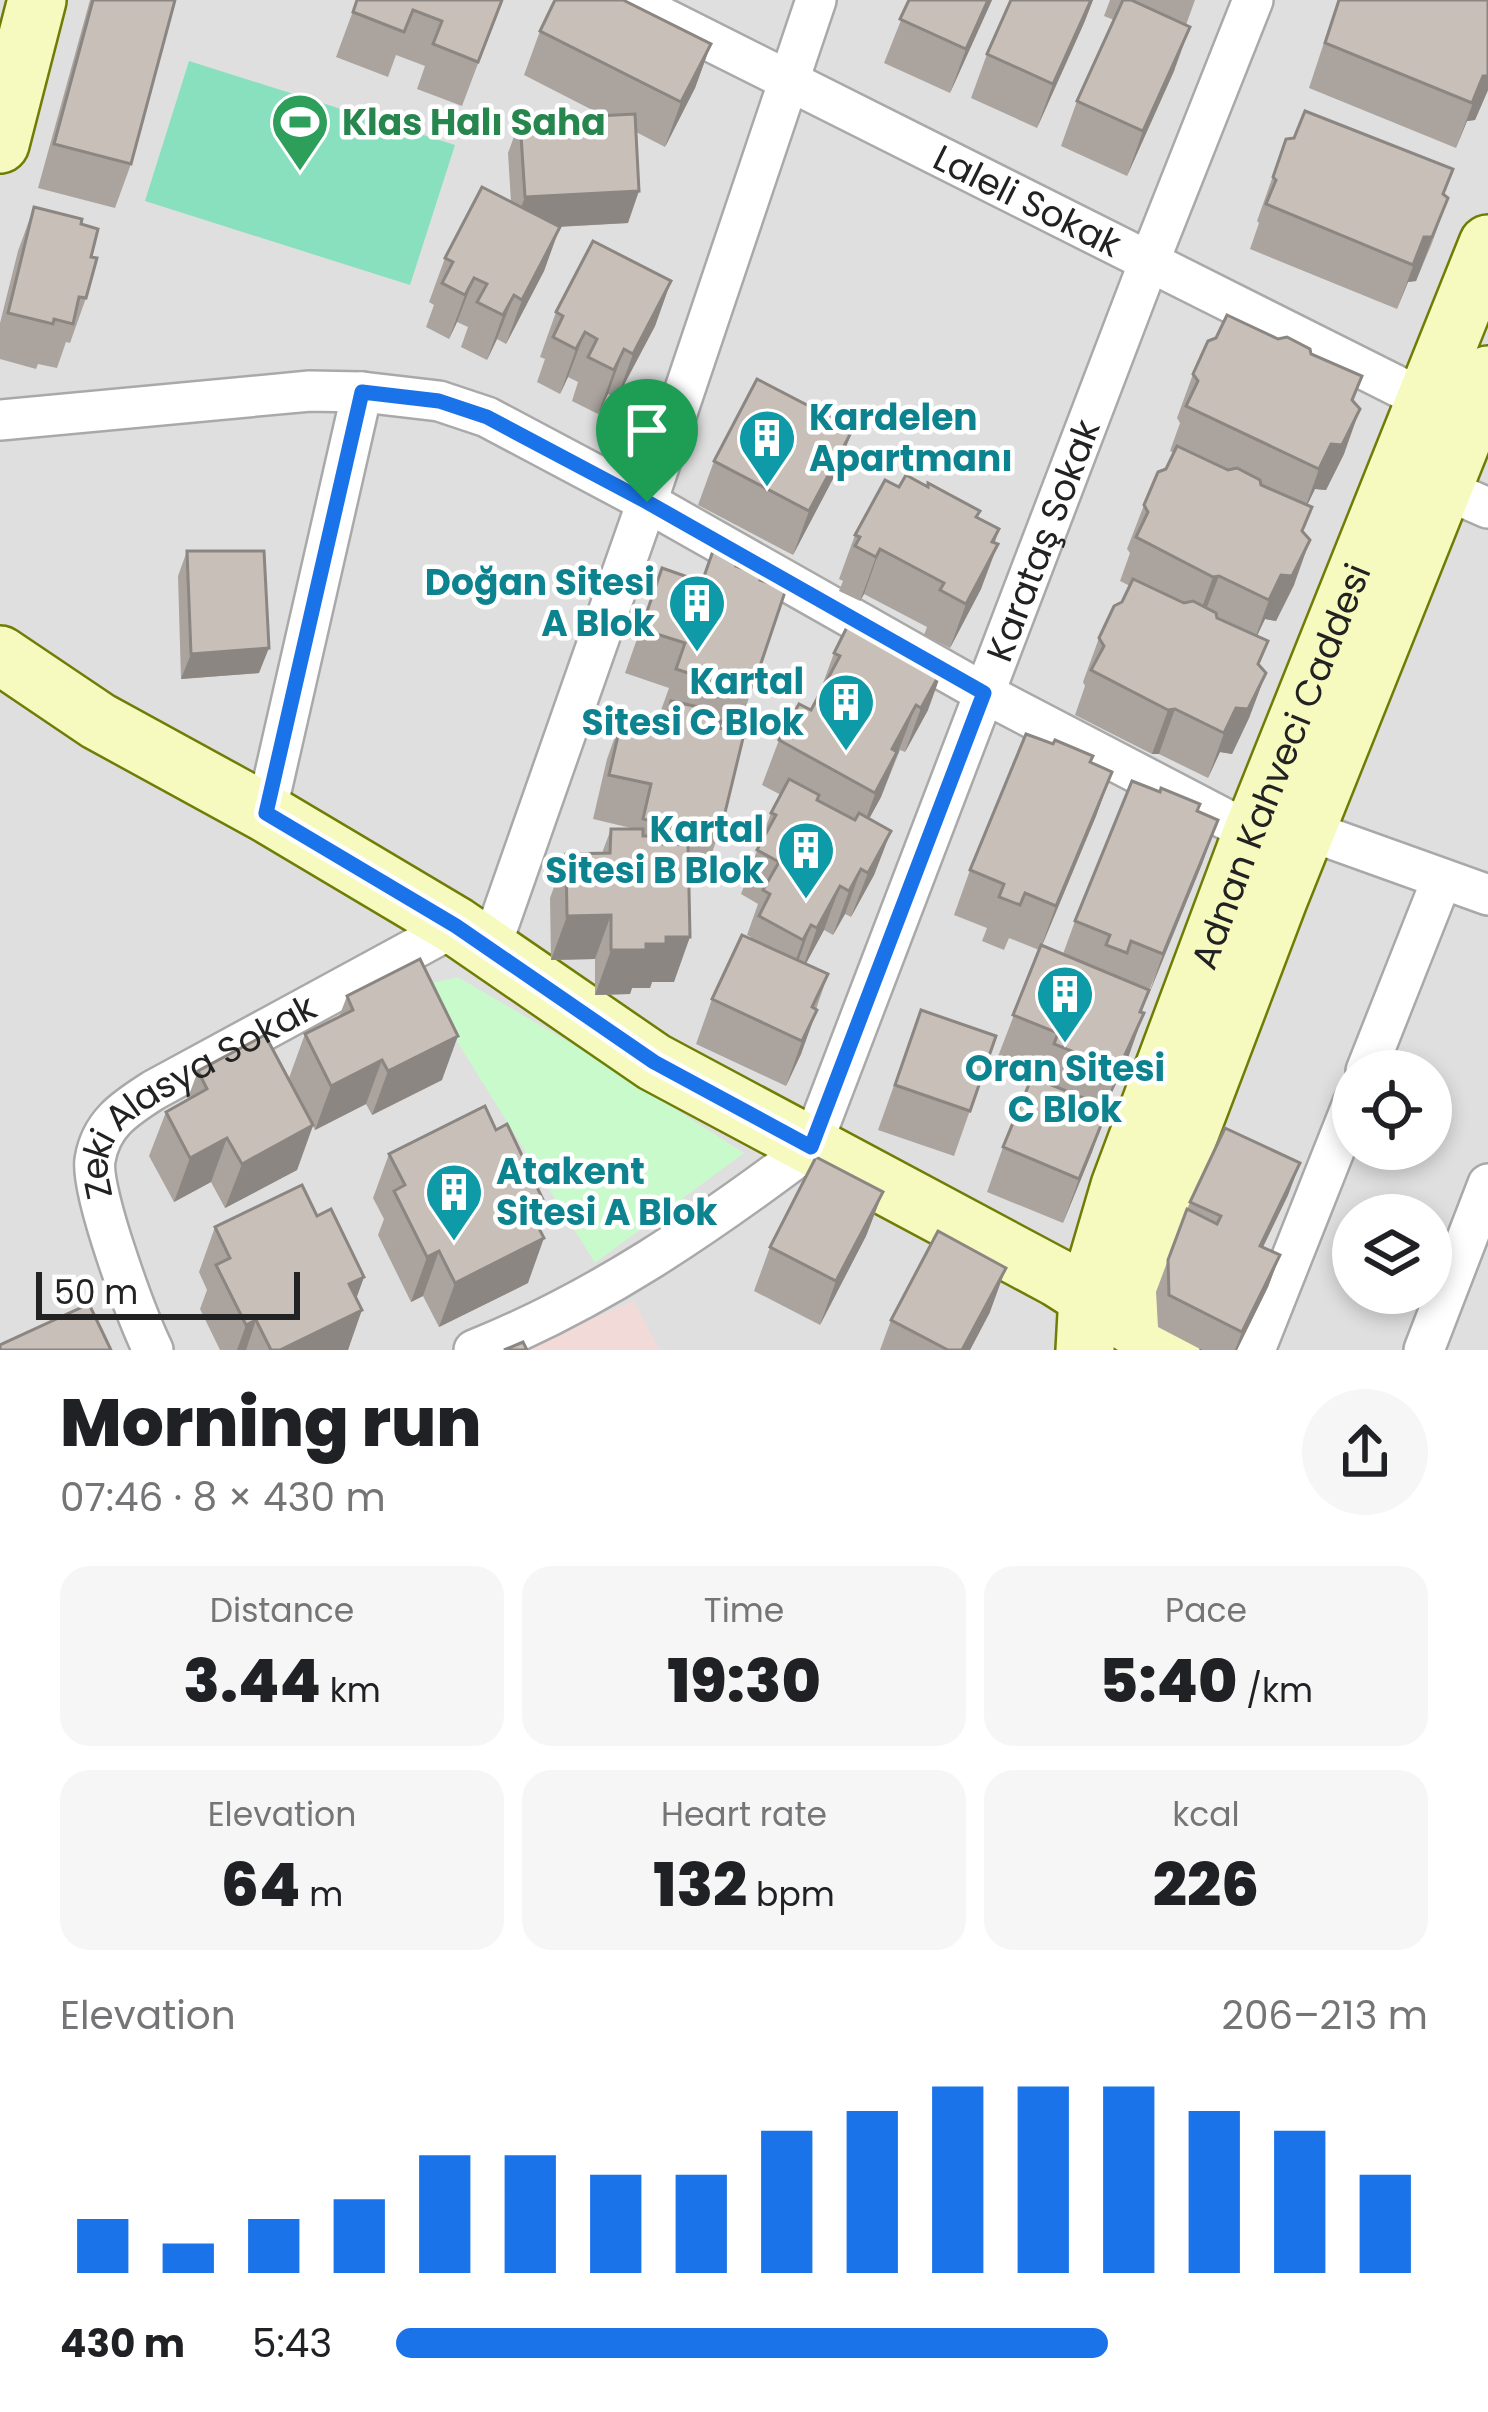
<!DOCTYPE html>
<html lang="en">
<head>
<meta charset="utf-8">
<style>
	:root { --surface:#fff; --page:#f6f6f6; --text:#202124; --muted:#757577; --accent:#1a73e8 }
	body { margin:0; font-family:Poppins,sans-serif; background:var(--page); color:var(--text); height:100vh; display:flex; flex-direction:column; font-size:45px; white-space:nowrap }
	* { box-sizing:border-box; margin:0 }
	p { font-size:39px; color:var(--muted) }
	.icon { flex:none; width:66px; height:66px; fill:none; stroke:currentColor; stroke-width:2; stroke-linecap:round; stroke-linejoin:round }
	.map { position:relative; height:1350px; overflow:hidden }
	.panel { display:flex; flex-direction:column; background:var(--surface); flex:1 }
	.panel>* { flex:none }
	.tools { position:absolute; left:1332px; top:1050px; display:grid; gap:24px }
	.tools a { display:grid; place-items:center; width:120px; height:120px; border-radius:50%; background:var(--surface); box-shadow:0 6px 18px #0003; font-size:60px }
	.scale { position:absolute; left:36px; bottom:30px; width:264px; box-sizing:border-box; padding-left:12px; border:6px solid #222; border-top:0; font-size:33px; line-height:42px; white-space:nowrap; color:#222; -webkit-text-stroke:9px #fff; paint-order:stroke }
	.pin { position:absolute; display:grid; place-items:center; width:102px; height:102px; color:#fff; margin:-123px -51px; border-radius:50% 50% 50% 0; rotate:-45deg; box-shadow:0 0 12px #0007 }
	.pin .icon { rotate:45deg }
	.round { display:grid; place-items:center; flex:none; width:126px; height:126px; border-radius:63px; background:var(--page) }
	.headline { display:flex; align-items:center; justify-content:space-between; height:204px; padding:0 60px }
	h1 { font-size:66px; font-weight:800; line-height:90px }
	.figures { display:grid; grid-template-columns:repeat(3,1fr); gap:18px; height:204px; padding:12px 60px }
	.figures div { display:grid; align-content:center; border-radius:30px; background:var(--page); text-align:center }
	.figures b { font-size:60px; font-weight:800 }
	.figures small { font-size:33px; font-weight:400 }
	.figures p { font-size:33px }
	.chart { height:336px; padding:24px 60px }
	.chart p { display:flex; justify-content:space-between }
	.chart svg { width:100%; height:216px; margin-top:12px; stroke:var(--accent); stroke-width:6 }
	ul { padding:0 60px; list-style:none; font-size:39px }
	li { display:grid; grid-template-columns:192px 144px 1fr; align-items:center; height:90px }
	li i { height:30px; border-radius:15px; background:var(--accent) }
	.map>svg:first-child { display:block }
	.residential { fill:#e0dfdf; fill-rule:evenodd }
	.commercial { fill:#f2dad9 }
	.park { fill:#c8facc }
	.pitch { fill:#88e0be }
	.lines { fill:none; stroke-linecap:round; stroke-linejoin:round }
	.street-casing { stroke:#a9a9a9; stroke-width:44 }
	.secondary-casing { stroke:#707d05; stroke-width:62 }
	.street { stroke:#fff; stroke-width:39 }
	.secondary { stroke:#f7fabf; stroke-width:57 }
	.wall { fill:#aba49e }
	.shaded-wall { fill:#8b8681 }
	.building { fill:#c7bfb8; stroke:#8b8681; stroke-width:3 }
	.route-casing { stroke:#fff; stroke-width:24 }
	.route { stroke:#1a73e8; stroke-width:15 }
	.labels { text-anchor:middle; stroke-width:9; stroke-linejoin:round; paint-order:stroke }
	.leisure-label { font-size:36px; font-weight:bold; fill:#27864d; stroke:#fff; text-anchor:start }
	.street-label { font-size:36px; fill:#222; stroke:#fff }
	.culture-label { font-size:36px; font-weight:bold; fill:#0d838f; stroke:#fff; text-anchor:end }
</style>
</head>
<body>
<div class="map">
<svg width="1488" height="1350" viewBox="0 0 1488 1350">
	<rect width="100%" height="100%" fill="#f2efe9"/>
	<path class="residential" d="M 0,0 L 1488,0 L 1488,1350 L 0,1350 ZM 1353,1071 L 1431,1071 L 1431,1149 L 1353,1149 ZM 1353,1215 L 1431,1215 L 1431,1293 L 1353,1293 Z"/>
	<polygon class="commercial" points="634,1301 659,1350 518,1350"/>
	<polygon class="park" points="458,977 579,1048 744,1153 595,1263 422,985"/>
	<polygon class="pitch" points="189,61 455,145 410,285 145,201"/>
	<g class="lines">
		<defs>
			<g id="street">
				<path id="s1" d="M 628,0 L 1427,401"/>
				<polyline points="0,420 310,391 362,392 439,401 487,417 647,502 984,693 1252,833"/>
				<polyline points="1444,489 1488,508"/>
				<polyline points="266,813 362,392"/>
				<polyline points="1307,830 1488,895"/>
				<polyline points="490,949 647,502 816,0"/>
				<polyline points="1366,1071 1442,879"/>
				<path id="s2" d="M 153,1350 C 137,1317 90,1191 95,1160 C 101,1123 126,1108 154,1090 L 456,926"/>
				<path id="s3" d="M 474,1350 C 597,1301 706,1226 811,1147 L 1149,262 L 1253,0"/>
				<polyline points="1255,1350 1353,1103"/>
				<polyline points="1424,1350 1488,1184"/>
			</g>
			<g id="secondary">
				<polyline points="0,144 37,0"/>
				<polyline points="0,655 98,721 266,813 456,926 654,1062 1058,1278 1171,1350"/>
				<polyline points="1125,1318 1145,1250 1278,900 1488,375"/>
				<path id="s4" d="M 1085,1350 L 1088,1295 L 1120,1186 L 1252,833 L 1488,244"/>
			</g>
		</defs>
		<use href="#street" class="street-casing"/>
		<use href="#secondary" class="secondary-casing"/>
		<use href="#street" class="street"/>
		<use href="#secondary" class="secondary"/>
	</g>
	<g class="wall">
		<polygon points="90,0 175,0 131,164 115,208 38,188"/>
		<polygon points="357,0 502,0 462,106 417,89 425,66 396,55 388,77 336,57"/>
		<polygon points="909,0 992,0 950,93 884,63"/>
		<polygon points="1011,0 1093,0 1084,23 1037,128 971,98 987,54"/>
		<polygon points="1110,0 1195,0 1186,25 1174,71 1127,176 1061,146 1077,101 1114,20 1104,16"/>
		<polygon points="1338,0 1488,0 1488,90 1475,120 1467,121 1456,148 1309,88"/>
		<polygon points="540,31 711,44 695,88 665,147 636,132 628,223 559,227 544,271 506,344 497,339 487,360 461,347 468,327 457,322 449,339 426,327 434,305 429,302 445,258 511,202 508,153 520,120 604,116 524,75"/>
		<polygon points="1286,139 1453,169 1443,195 1448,198 1432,243 1416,281 1408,282 1397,309 1250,249 1259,223 1257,221"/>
		<polygon points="34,207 81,224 91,257 86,298 70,343 66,342 57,368 38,364 36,369 0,359 0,323 18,251"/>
		<polygon points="671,281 655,326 617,398 608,394 598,414 572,401 578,382 568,377 560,394 537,382 545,359 540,357 556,312"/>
		<polygon points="1311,354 1362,376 1353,402 1344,454 1326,490 1315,489 1307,505 1294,585 1276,621 1265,619 1257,636 1268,641 1259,665 1266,673 1249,718 1232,754 1220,752 1208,778 1159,754 1152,754 1075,715 1085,686 1083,682 1099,638 1122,602 1130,586 1120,581 1130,553 1127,549 1144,505 1166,469 1174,453 1170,451 1180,423 1177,418 1193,374"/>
		<polygon points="714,461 836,473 793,555 698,505"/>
		<polygon points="899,487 977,517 999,529 981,589 950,648 924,635 927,627 864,594 860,601 839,591 843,581 839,579 855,535"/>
		<polygon points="187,551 259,673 181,679 178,576"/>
		<polygon points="736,566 760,580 755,681 739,726 710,718 719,728 722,825 706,869 689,865 674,982 652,982 650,988 632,988 630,994 595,995 595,959 551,960 550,898 566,854 602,853 611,829 635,829 593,819 607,759 623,714 663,724 666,715 660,713 669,688 625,673 662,568 701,582"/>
		<polygon points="834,653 928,710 905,752 900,750 881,797 869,819 891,831 874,875 851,917 845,914 833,935 824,930 805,964 828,974 801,1054 786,1086 696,1044 712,999 751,937 747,935 758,904 741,894 771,813 781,795 762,785 779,740 811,710 818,697"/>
		<polygon points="1090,763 1112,772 1096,816 1042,946 1063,954 1075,921 1198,811 1218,820 1202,864 1146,998 1128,1058 1105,1107 1092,1152 1063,1223 987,1192 1003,1147 1042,1078 997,1059 1039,950 1009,938 1004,950 982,941 987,928 954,915 970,870"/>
		<polygon points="347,996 442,1080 372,1115 366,1104 315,1130 313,1126 297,1170 225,1208 211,1182 174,1202 149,1156 166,1112 187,1100 198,1071 289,1078 305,1034 339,1017"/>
		<polygon points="921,1010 996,1036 954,1156 878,1130"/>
		<polygon points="1225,1128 1300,1163 1288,1195 1263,1247 1280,1255 1268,1287 1237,1350 1202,1350 1158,1327 1156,1292 1187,1209"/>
		<polygon points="496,1130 546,1206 539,1227 528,1283 439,1327 423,1296 411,1302 378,1235 384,1219 373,1198 389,1154"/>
		<polygon points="883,1192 866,1236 820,1325 754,1291 770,1247"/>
		<polygon points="317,1216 364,1277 356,1298 348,1350 220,1350 200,1309 207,1290 199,1272 215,1227"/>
		<polygon points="990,1312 970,1350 880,1350 891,1320"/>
	</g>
	<g class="shaded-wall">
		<polygon points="988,0 992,0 950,93 966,49"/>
		<polygon points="1091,0 1093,0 1084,23 1037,128 1053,84"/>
		<polygon points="1190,27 1174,71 1127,176 1143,131"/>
		<polygon points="711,44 695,88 665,147 681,102"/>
		<polygon points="1483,76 1488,76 1488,90 1475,120 1467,121 1456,148"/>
		<polygon points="639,191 628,223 513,229 525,197"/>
		<polygon points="1448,198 1416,281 1408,282 1397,309 1424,237 1427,237"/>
		<polygon points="560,227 544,271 506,344 522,300"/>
		<polygon points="474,278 457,322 449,339 465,295"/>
		<polygon points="671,281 655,326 617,398 633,354"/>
		<polygon points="514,295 497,339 487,360 503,315"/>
		<polygon points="585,332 568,377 560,394 576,349"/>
		<polygon points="624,349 608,394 598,414 614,370"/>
		<polygon points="1360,409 1344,454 1326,490 1315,489 1303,514 1319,469 1331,444"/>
		<polygon points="853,429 836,473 793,555 809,511"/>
		<polygon points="999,529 985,568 998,544 981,589 950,648 966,604"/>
		<polygon points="1310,540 1294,585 1276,621 1265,619 1253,644 1269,600 1281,575"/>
		<polygon points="880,549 864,594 860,601 876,557"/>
		<polygon points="1219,576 1202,620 1197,621 1213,577"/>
		<polygon points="269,648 259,673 181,679 191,654"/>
		<polygon points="944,666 928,710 905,752 921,708"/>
		<polygon points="1266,673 1249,718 1232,754 1220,752 1208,778 1224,733 1236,708"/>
		<polygon points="916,705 881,797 859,837 892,749"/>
		<polygon points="1175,709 1159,754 1152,754 1168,710"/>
		<polygon points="1112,772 1096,816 1040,950 1056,906"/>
		<polygon points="1218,820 1202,864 1147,999 1163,954"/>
		<polygon points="891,831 874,875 851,917 868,873"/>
		<polygon points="861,869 845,914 833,935 849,891"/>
		<polygon points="840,886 824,930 801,973 817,928"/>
		<polygon points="611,915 595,959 551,960 567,916"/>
		<polygon points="811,925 795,970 787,984 803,940"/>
		<polygon points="666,937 690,937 674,982 652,982 650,988 632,988 630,994 595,995 611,950 646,944"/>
		<polygon points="817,1010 801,1054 786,1086 802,1041"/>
		<polygon points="1144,1013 1128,1058 1102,1114 1118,1070"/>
		<polygon points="458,1036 442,1080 372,1115 388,1071"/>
		<polygon points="382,1060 366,1104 315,1130 331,1086"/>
		<polygon points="1108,1108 1092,1152 1063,1223 1079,1179"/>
		<polygon points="313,1125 297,1170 225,1208 242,1164"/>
		<polygon points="227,1138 211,1182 174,1202 190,1158"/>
		<polygon points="1300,1163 1288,1195 1248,1278 1260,1246"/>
		<polygon points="883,1192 866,1236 820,1325 836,1281"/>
		<polygon points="546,1206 533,1244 544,1238 528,1283 439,1327 455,1283 531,1213"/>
		<polygon points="439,1251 423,1296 411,1302 427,1257"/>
		<polygon points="1280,1255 1268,1287 1237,1350 1235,1350 1242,1332"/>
		<polygon points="1006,1268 990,1312 970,1350 962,1350"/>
		<polygon points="364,1277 350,1316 362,1310 348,1350 280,1350 349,1284"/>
		<polygon points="256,1320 246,1350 237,1350 246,1325"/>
	</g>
	<g class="building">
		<polygon points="93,0 175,0 131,164 54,144"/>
		<polygon points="357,0 502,0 478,62 433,44 442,21 413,10 404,32 353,12"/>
		<polygon points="555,0 623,0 711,44 681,102 540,31"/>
		<polygon points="909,0 988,0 966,49 900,19"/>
		<polygon points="1011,0 1091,0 1053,84 987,54"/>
		<polygon points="1123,0 1131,0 1190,27 1143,131 1077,101"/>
		<polygon points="1339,0 1488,0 1488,76 1483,76 1472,103 1325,43"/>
		<polygon points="1305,111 1453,169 1443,194 1448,198 1432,237 1424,237 1413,265 1266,204 1276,180 1273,177 1286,139 1294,138"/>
		<polygon points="635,114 639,191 525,197 520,120"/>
		<polygon points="482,187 560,227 522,300 514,295 503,315 477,302 487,284 474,278 465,295 442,283 453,262 445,258"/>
		<polygon points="34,207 82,219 81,224 98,229 91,257 97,258 86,298 79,297 73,324 54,319 53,324 8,313"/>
		<polygon points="593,241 671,281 633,354 624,349 614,370 588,357 597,339 585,332 576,349 553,337 563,316 556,312"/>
		<polygon points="1227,315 1278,339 1287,337 1310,349 1311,354 1362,376 1352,400 1360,409 1342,445 1331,444 1319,469 1186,406 1198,381 1193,374 1208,341 1216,338"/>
		<polygon points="757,379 853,429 809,511 714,461"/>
		<polygon points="1177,446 1228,470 1237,468 1260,480 1261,485 1312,507 1302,531 1310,540 1292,576 1281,575 1269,600 1219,576 1213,577 1136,537 1148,512 1144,505 1158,472 1166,469"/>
		<polygon points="906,475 928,487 928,483 980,511 976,517 999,529 992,542 998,544 966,604 940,590 944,583 880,549 876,557 855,546 860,537 855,535 885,480 899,487"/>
		<polygon points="187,551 264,551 269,648 191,654"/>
		<polygon points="713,551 738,560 736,566 761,575 760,580 786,589 755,681 727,673 725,677 705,671 703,678 676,669 685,643 641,629 662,568 702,582"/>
		<polygon points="1133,579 1184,603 1193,601 1216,613 1217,618 1268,641 1258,664 1266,673 1248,709 1236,708 1224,733 1175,709 1168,710 1091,670 1104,646 1099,638 1114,606 1122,602"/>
		<polygon points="848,625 916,663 921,653 944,666 921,708 916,705 892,749 897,752 875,793 779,740 799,704 811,710 840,656 834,653"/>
		<polygon points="671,701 703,708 701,716 721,721 719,728 744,734 722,825 699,819 697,825 678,821 677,827 643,819 651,784 609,775 623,714 666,724"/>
		<polygon points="1026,734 1053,744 1055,740 1093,756 1090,762 1112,772 1056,906 1025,893 1020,905 999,897 1004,884 970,870"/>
		<polygon points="789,779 819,795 817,800 855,820 859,813 891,831 868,873 861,869 849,891 840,886 817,928 811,925 803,940 759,916 770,894 763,890 779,862 757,850 776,815 771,813"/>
		<polygon points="1132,781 1160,792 1161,788 1200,804 1197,811 1218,820 1163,954 1131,941 1127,953 1106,945 1110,935 1075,921"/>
		<polygon points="611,829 643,829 643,836 663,836 663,844 688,844 690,937 666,937 666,944 646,944 646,950 611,950 611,915 567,916 566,854 610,853"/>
		<polygon points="742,935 828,974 812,1007 817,1010 802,1041 712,999"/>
		<polygon points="1041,945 1149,990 1140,1012 1144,1013 1118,1070 1054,1044 1058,1033 1013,1015"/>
		<polygon points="420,959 458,1036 388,1071 382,1060 331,1086 305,1034 353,1010 347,996"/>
		<polygon points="921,1010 996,1036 970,1111 895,1085"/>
		<polygon points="265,1035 313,1125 242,1164 227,1138 190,1158 166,1112 207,1089 198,1071"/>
		<polygon points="1032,1077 1108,1108 1079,1179 1003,1147"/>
		<polygon points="485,1106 496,1130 507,1124 546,1206 531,1213 544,1238 455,1283 439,1251 427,1257 394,1191 405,1185 389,1154"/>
		<polygon points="1225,1128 1300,1163 1260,1246 1280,1255 1242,1332 1169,1295 1168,1260 1187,1209 1217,1224 1221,1216 1190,1202"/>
		<polygon points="816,1157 883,1192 836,1281 770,1247"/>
		<polygon points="302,1185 317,1216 331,1209 364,1277 349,1284 362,1310 280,1350 271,1350 256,1320 246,1325 216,1265 230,1258 215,1227"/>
		<polygon points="938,1231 1006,1268 962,1350 948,1350 891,1320"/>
		<polygon points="89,1304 111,1350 0,1350 0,1345"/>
		<polygon points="523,1342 527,1350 504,1350"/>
	</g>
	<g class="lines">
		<defs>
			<polygon id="route" points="362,392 439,401 487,417 647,502 984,693 811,1147 654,1062 456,926 266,813"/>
		</defs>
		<use href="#route" class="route-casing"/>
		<use href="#route" class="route"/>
	</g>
	<defs>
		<symbol id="stadium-pin" viewBox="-11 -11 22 30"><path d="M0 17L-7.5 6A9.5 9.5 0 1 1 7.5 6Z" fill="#2e9e5b" stroke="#fff"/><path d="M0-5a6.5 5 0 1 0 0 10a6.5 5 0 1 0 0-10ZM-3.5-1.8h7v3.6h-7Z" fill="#fff"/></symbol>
		<symbol id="building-pin" viewBox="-11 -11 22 30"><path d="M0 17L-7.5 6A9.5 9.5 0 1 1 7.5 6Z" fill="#0f9aa8" stroke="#fff"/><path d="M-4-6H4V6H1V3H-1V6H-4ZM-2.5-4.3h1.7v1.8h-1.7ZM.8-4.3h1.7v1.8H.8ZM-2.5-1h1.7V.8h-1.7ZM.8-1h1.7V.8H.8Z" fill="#fff"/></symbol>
	</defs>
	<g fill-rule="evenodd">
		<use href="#stadium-pin" x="267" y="89" width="66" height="90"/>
		<use href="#building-pin" x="734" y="405" width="66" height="90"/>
		<use href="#building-pin" x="664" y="570" width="66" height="90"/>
		<use href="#building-pin" x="813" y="669" width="66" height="90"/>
		<use href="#building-pin" x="773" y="817" width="66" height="90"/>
		<use href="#building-pin" x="1032" y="961" width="66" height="90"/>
		<use href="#building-pin" x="421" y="1159" width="66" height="90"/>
	</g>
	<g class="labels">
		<g class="leisure-label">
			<text x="342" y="135">Klas Halı Saha</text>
		</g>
		<g class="street-label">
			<text dy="13" stroke="none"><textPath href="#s1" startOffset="447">Laleli Sokak</textPath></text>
			<text dy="13" stroke="none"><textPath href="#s3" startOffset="1044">Karataş Sokak</textPath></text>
			<text dy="13" stroke="none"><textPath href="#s4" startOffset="618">Adnan Kahveci Caddesi</textPath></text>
			<text dy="13" stroke="none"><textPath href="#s2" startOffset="318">Zeki Alasya Sokak</textPath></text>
		</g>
		<g class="culture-label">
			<text x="809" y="430" text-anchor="start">Kardelen<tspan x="809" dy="41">Apartmanı</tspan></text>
			<text x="655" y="595">Doğan Sitesi<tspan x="655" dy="41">A Blok</tspan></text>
			<text x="804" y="694">Kartal<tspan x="804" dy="41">Sitesi C Blok</tspan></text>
			<text x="764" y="842">Kartal<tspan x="764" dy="41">Sitesi B Blok</tspan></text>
			<text x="1065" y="1081" text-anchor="middle">Oran Sitesi<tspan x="1065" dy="41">C Blok</tspan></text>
			<text x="496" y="1184" text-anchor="start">Atakent<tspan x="496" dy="41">Sitesi A Blok</tspan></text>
		</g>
	</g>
</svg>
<div class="tools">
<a><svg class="icon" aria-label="locate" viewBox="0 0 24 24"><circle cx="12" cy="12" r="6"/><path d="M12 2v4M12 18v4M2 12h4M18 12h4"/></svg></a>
<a><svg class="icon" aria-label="layers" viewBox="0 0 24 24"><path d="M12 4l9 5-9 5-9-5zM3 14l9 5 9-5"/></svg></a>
</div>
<div class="scale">50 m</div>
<div class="pin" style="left:647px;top:502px;background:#1e9e55"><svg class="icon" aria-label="arrive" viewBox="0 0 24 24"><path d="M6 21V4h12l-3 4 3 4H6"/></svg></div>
</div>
<section class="panel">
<div class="headline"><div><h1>Morning run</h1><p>07:46 · 8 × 430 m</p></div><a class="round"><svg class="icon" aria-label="share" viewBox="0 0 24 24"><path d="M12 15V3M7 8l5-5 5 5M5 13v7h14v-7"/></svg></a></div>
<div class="figures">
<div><p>Distance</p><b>3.44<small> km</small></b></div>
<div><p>Time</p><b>19:30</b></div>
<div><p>Pace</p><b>5:40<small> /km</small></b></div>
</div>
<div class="figures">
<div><p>Elevation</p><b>64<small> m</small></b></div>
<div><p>Heart rate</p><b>132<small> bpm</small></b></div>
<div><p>kcal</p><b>226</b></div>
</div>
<div class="chart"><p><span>Elevation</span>206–213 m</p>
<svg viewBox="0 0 160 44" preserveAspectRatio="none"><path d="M5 44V33M15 44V38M25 44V33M35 44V29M45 44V20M55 44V20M65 44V24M75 44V24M85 44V15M95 44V11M105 44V6M115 44V6M125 44V6M135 44V11M145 44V15M155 44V24"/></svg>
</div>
<ul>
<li><b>430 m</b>5:43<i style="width:69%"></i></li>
</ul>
</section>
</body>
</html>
